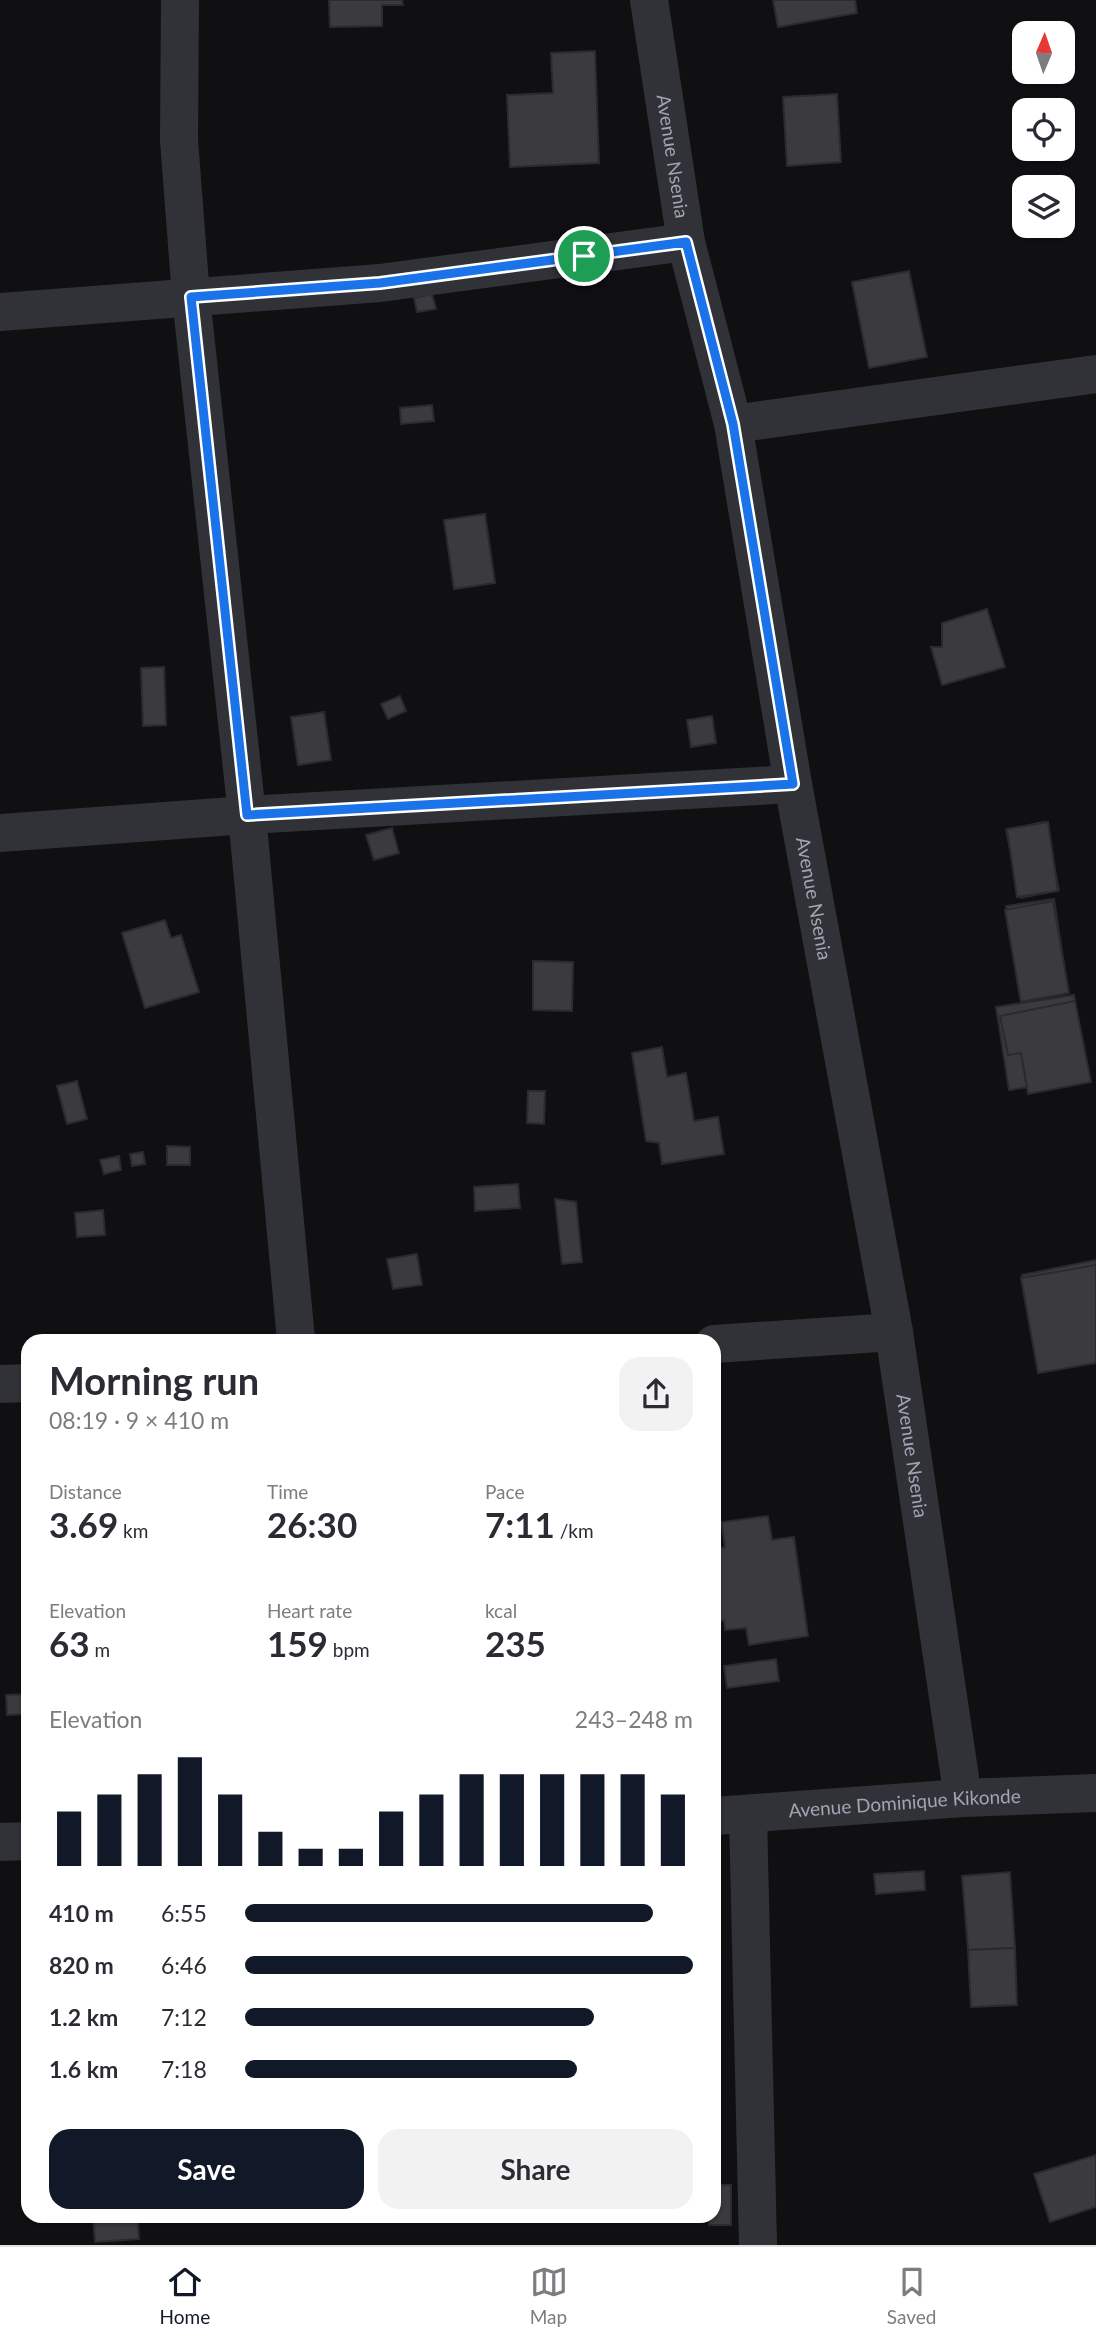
<!DOCTYPE html>
<html lang="en">
<head>
<meta charset="utf-8">
<style>
	:root { --surface:#fff; --page:#f2f2f3; --text:#2b2b33; --muted:#7c7c81; --line:#e1e1e2; --accent:#111827 }
	body { margin:0; font-family:Lato,sans-serif; background:var(--page); color:var(--text); height:100vh; display:flex; flex-direction:column; font-size:26px; white-space:nowrap }
	* { box-sizing:border-box; margin:0 }
	p { font-size:23px; color:var(--muted) }
	.icon { flex:none; width:38px; height:38px; fill:none; stroke:currentColor; stroke-width:2; stroke-linecap:round; stroke-linejoin:round }
	.map { position:relative; flex:1; overflow:hidden }
	.details { position:absolute; left:21px; top:1334px; width:700px; height:889px; display:flex; flex-direction:column; background:var(--surface); border-radius:21px; box-shadow:0 2px 5px #0004 }
	.details>* { flex:none }
	.needle { width:46px; rotate:2deg }
	.buttons { position:absolute; left:1012px; top:21px; display:grid; gap:14px }
	.buttons a { display:grid; place-items:center; width:63px; height:63px; border-radius:14px; background:var(--surface); box-shadow:0 2px 5px #0004; font-size:35px }
	.pin { position:absolute; display:grid; place-items:center; width:60px; height:60px; color:#fff; margin:-30px; border:4px solid #fff; border-radius:50%; box-shadow:0 2px 7px #0007 }
	.round { display:grid; place-items:center; flex:none; width:74px; height:74px; border-radius:21px; background:var(--page) }
	.overview { display:flex; align-items:center; justify-content:space-between; height:119px; padding:0 28px }
	h1 { font-size:38px; font-weight:700; line-height:52px }
	.figures { display:grid; grid-template-columns:repeat(3,1fr); gap:10px; height:119px; padding:7px 28px }
	.figures div { display:grid; align-content:center }
	.figures b { font-size:35px; font-weight:700 }
	.figures small { font-size:19px; font-weight:400 }
	.figures p { font-size:19px }
	.chart { height:196px; padding:14px 28px }
	.chart p { display:flex; justify-content:space-between }
	.chart svg { width:100%; height:126px; margin-top:7px; stroke:var(--accent); stroke-width:6 }
	.button { display:flex; gap:14px; margin-top:auto; padding:14px 28px }
	.button a { flex:1; height:80px; border-radius:21px; background:var(--accent); color:#fff; font-size:28px; font-weight:700; line-height:80px; text-align:center }
	.button a+a { background:var(--page); color:var(--text) }
	ul { padding:0 28px; list-style:none; font-size:23px }
	li { display:grid; grid-template-columns:112px 84px 1fr; align-items:center; height:52px }
	li i { height:18px; border-radius:9px; background:var(--accent) }
	.menu { display:flex; justify-content:space-around; align-items:center; height:98px; border-top:2px solid var(--line); background:var(--surface); font-size:19px; color:var(--muted) }
	.menu a { display:grid; justify-items:center; gap:4px }
	.menu .on { color:var(--accent) }
	.map>svg:first-child { display:block }
	.building { fill:#3a3a3f; stroke:#2b2a2e; stroke-width:2 }
	.lines { fill:none; stroke-linecap:round; stroke-linejoin:round }
	.minor { stroke:#313237; stroke-width:38 }
	.route-casing { stroke:#fff; stroke-width:14 }
	.route { stroke:#1a73e8; stroke-width:9 }
	.labels { text-anchor:middle; stroke-width:7; stroke-linejoin:round; paint-order:stroke }
	.street-label { font-size:19px; fill:#a1a5b3; stroke:#0c0b0d }
</style>
</head>
<body>
<div class="map">
<svg width="1096" height="2245" viewBox="0 0 1096 2245">
	<rect width="100%" height="100%" fill="#101012"/>
	<g class="building">
		<polygon points="329,0 402,0 403,5 382,5 382,26 330,27"/>
		<polygon points="773,0 855,0 857,13 778,27"/>
		<polygon points="595,51 599,163 510,167 507,95 553,93 551,53"/>
		<polygon points="837,94 841,162 787,166 783,97"/>
		<polygon points="909,271 927,357 869,368 852,282"/>
		<polygon points="432,294 436,309 417,312 414,298"/>
		<polygon points="432,405 434,421 401,424 400,408"/>
		<polygon points="485,514 495,583 454,589 444,520"/>
		<polygon points="987,609 1005,667 942,685 931,647 942,647 942,623"/>
		<polygon points="164,667 166,725 143,726 141,668"/>
		<polygon points="400,696 406,711 388,719 381,704"/>
		<polygon points="324,712 331,760 298,765 291,717"/>
		<polygon points="712,716 716,743 691,747 687,720"/>
		<polygon points="1044,822 1059,890 1021,898 1006,830"/>
		<polygon points="1048,822 1058,891 1017,897 1007,829"/>
		<polygon points="392,828 399,853 374,860 366,835"/>
		<polygon points="1054,899 1068,992 1020,998 1006,906"/>
		<polygon points="1053,901 1069,993 1021,1002 1005,910"/>
		<polygon points="165,920 171,938 181,935 199,992 145,1008 122,933"/>
		<polygon points="533,961 573,962 572,1011 533,1010"/>
		<polygon points="1074,995 1087,1078 1009,1090 996,1007"/>
		<polygon points="1075,1001 1091,1082 1028,1094 1021,1053 1008,1055 1000,1016"/>
		<polygon points="662,1047 667,1077 686,1073 694,1121 718,1117 724,1154 662,1164 659,1143 646,1141 632,1053"/>
		<polygon points="77,1081 87,1119 67,1124 57,1086"/>
		<polygon points="528,1091 545,1091 544,1124 527,1123"/>
		<polygon points="167,1146 190,1147 190,1165 167,1165"/>
		<polygon points="143,1152 145,1164 132,1166 130,1154"/>
		<polygon points="119,1156 121,1170 104,1174 100,1160"/>
		<polygon points="518,1184 520,1208 475,1211 474,1187"/>
		<polygon points="555,1199 576,1202 582,1262 562,1264"/>
		<polygon points="103,1210 105,1235 77,1237 75,1213"/>
		<polygon points="417,1254 422,1285 393,1289 387,1259"/>
		<polygon points="1096,1260 1096,1360 1042,1371 1022,1275"/>
		<polygon points="1096,1265 1096,1363 1038,1373 1021,1278"/>
		<polygon points="768,1516 772,1540 794,1537 808,1636 749,1645 746,1628 725,1630 724,1621 714,1622 714,1549 725,1547 721,1522"/>
		<polygon points="776,1659 779,1681 727,1688 724,1666"/>
		<polygon points="28,1694 28,1714 7,1715 6,1695"/>
		<polygon points="924,1871 925,1890 876,1894 874,1874"/>
		<polygon points="1010,1872 1015,1948 968,1950 962,1876"/>
		<polygon points="1015,1948 1017,2005 971,2007 968,1950"/>
		<polygon points="1096,2155 1096,2207 1050,2222 1034,2174"/>
		<polygon points="714,2185 731,2185 731,2225 709,2225 709,2216 714,2216"/>
		<polygon points="93,2216 157,2216 157,2221 138,2222 139,2239 95,2242"/>
	</g>
	<g class="lines">
		<g class="minor">
			<polyline points="180,0 179,140 191,297 247,815 296,1340"/>
			<path id="s1" d="M 649,0 L 686,242 L 733,424 L 793,784 L 894,1332 L 963,1798"/>
			<polyline points="0,312 380,283 686,242"/>
			<polyline points="733,424 1096,374"/>
			<polyline points="0,833 247,815 793,784"/>
			<polyline points="714,1344 894,1332"/>
			<polyline points="0,1384 28,1383"/>
			<polyline points="748,1815 758,2245"/>
			<path id="s2" d="M 714,1816 L 963,1798 L 1096,1793"/>
			<polyline points="0,1842 28,1841"/>
		</g>
	</g>
	<g class="lines">
		<defs>
			<polygon id="route" points="686,242 733,424 793,784 247,815 191,297 380,283"/>
		</defs>
		<use href="#route" class="route-casing"/>
		<use href="#route" class="route"/>
	</g>
	<g class="labels">
		<g class="street-label">
			<text dy="7" stroke="none"><textPath href="#s1" startOffset="158">Avenue Nsenia</textPath></text>
			<text dy="7" stroke="none"><textPath href="#s1" startOffset="914">Avenue Nsenia</textPath></text>
			<text dy="7" stroke="none"><textPath href="#s1" startOffset="1480">Avenue Nsenia</textPath></text>
			<text dy="7" stroke="none"><textPath href="#s2" startOffset="191">Avenue Dominique Kikonde</textPath></text>
		</g>
	</g>
</svg>
<div class="buttons">
<a><svg class="needle" viewBox="-14 -14 28 28"><path d="M0-13l5 13h-10z" fill="#e53935"/><path d="M0 13l5-13h-10z" fill="#7c7c81"/></svg></a>
<a><svg class="icon" aria-label="locate" viewBox="0 0 24 24"><circle cx="12" cy="12" r="6"/><path d="M12 2v4M12 18v4M2 12h4M18 12h4"/></svg></a>
<a><svg class="icon" aria-label="layers" viewBox="0 0 24 24"><path d="M12 4l9 5-9 5-9-5zM3 14l9 5 9-5"/></svg></a>
</div>
<div class="pin" style="left:584px;top:256px;background:#1e9e55"><svg class="icon" aria-label="arrive" viewBox="0 0 24 24"><path d="M6 21V4h12l-3 4 3 4H6"/></svg></div>
<section class="details">
<div class="overview"><div><h1>Morning run</h1><p>08:19 · 9 × 410 m</p></div><a class="round"><svg class="icon" aria-label="share" viewBox="0 0 24 24"><path d="M12 15V3M7 8l5-5 5 5M5 13v7h14v-7"/></svg></a></div>
<div class="figures">
<div><p>Distance</p><b>3.69<small> km</small></b></div>
<div><p>Time</p><b>26:30</b></div>
<div><p>Pace</p><b>7:11<small> /km</small></b></div>
</div>
<div class="figures">
<div><p>Elevation</p><b>63<small> m</small></b></div>
<div><p>Heart rate</p><b>159<small> bpm</small></b></div>
<div><p>kcal</p><b>235</b></div>
</div>
<div class="chart"><p><span>Elevation</span>243–248 m</p>
<svg viewBox="0 0 160 44" preserveAspectRatio="none"><path d="M5 44V25M15 44V19M25 44V12M35 44V6M45 44V19M55 44V32M65 44V38M75 44V38M85 44V25M95 44V19M105 44V12M115 44V12M125 44V12M135 44V12M145 44V12M155 44V19"/></svg>
</div>
<ul>
<li><b>410 m</b>6:55<i style="width:91%"></i></li>
<li><b>820 m</b>6:46<i style="width:100%"></i></li>
<li><b>1.2 km</b>7:12<i style="width:78%"></i></li>
<li><b>1.6 km</b>7:18<i style="width:74%"></i></li>
</ul>
<div class="button"><a>Save</a><a>Share</a></div>
</section>
</div>
<nav class="menu">
<a class="on"><svg class="icon" aria-label="home" viewBox="0 0 24 24"><path d="M3 11l9-7 9 7M6 9v11h12V9"/></svg>Home</a>
<a><svg class="icon" aria-label="map" viewBox="0 0 24 24"><path d="M3 6l6-2 6 2 6-2v14l-6 2-6-2-6 2zM9 4v14M15 6v14"/></svg>Map</a>
<a><svg class="icon" aria-label="saved" viewBox="0 0 24 24"><path d="M7 4h10v16l-5-4-5 4z"/></svg>Saved</a>
</nav>
</body>
</html>
